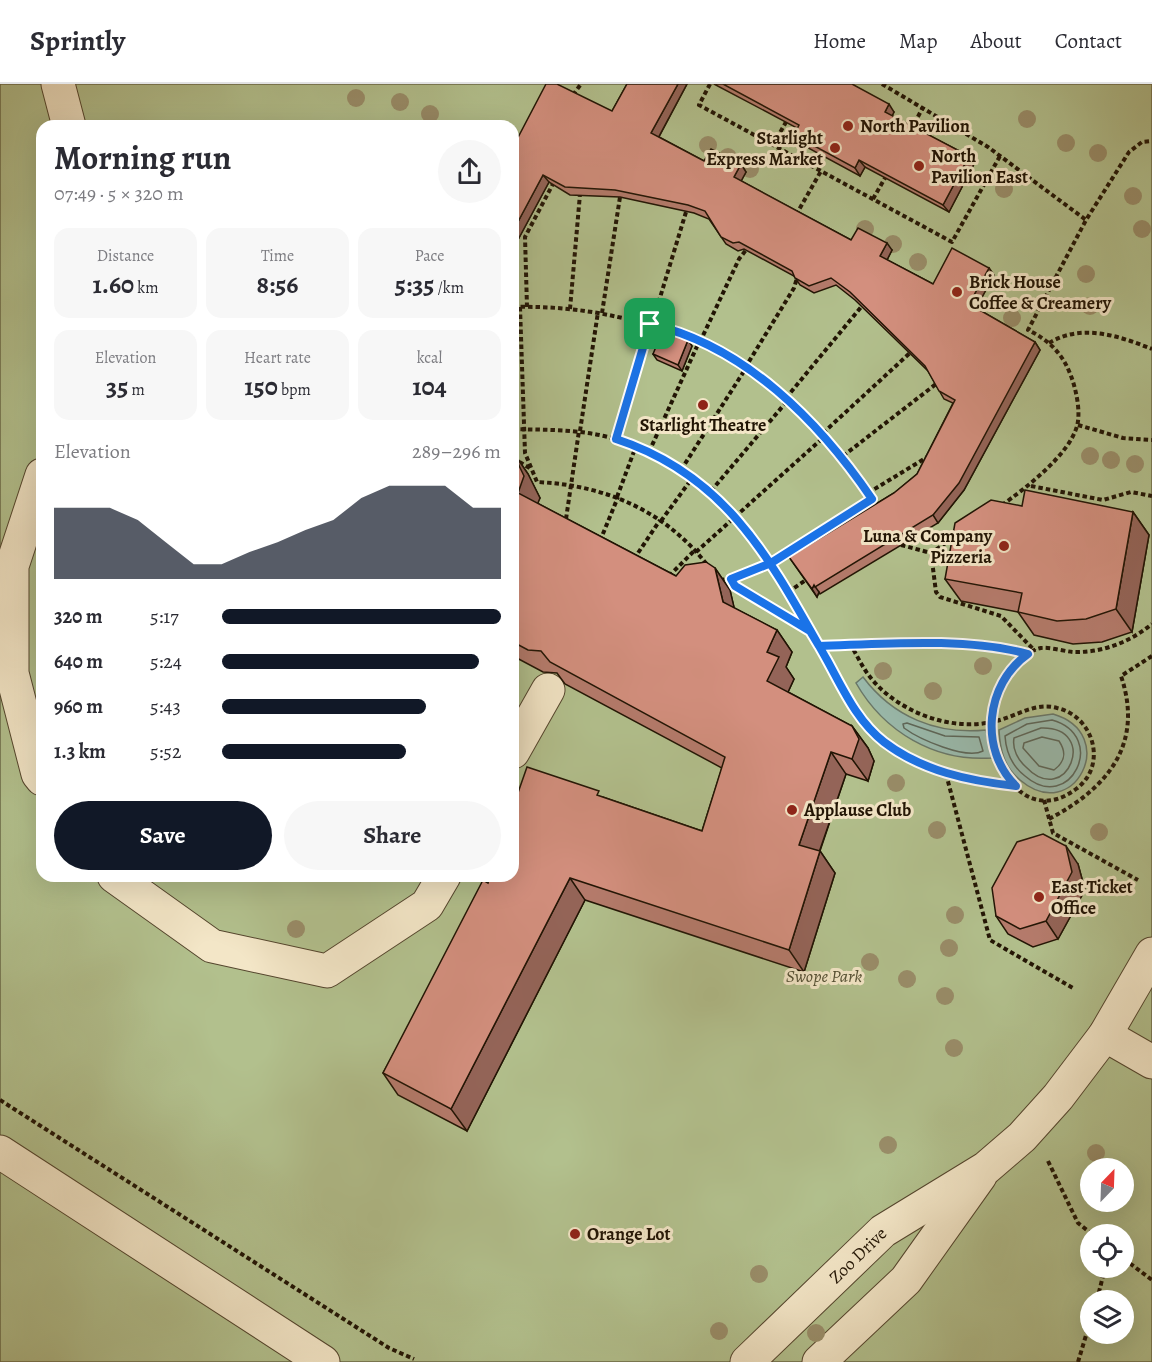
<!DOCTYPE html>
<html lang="en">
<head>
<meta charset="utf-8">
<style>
	:root { --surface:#fff; --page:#f7f7f7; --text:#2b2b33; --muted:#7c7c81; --line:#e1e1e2; --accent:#111827 }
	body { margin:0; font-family:Alegreya,serif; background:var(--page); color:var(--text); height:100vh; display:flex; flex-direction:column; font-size:22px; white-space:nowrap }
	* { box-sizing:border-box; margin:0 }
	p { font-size:20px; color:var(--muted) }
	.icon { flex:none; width:33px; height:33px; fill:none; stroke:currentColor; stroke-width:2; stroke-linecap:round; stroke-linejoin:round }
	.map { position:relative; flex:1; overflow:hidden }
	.drawer { position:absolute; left:36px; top:36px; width:483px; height:762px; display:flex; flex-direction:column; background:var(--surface); border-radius:18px; box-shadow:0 6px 24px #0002 }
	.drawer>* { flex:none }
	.needle { width:39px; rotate:23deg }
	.buttons { position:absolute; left:1080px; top:1074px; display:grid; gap:12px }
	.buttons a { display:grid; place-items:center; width:54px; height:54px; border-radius:50%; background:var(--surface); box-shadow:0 6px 24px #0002; font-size:30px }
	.pin { position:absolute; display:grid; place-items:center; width:51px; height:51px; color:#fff; margin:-26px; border-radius:12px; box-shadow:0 3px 9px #0006 }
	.round { display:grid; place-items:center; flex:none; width:63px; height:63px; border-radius:32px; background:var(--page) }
	.headline { display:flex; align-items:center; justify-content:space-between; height:102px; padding:0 18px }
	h1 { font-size:33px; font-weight:700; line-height:45px }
	.figures { display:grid; grid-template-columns:repeat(3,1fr); gap:9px; height:102px; padding:6px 18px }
	.figures div { display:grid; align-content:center; border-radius:15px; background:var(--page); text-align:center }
	.figures b { font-size:26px; font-weight:700 }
	.figures small { font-size:16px; font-weight:400 }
	.figures p { font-size:16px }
	.chart { height:168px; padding:12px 18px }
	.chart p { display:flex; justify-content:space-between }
	.chart svg { width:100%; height:108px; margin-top:6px; fill:var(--accent); opacity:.7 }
	.button { display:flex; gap:12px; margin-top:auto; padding:12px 18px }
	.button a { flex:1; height:69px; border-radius:36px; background:var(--accent); color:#fff; font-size:24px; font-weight:700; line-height:69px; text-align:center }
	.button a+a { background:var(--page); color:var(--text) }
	ul { padding:0 18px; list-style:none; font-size:20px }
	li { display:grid; grid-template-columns:96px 72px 1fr; align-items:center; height:45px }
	li i { height:15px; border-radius:8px; background:var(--accent) }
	header { display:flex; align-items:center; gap:36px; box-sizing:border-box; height:84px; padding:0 30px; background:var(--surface); border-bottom:2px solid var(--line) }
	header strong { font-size:28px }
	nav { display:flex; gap:33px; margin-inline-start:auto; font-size:21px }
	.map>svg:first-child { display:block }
	.green { fill:#b2c08d; stroke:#6a6a48; stroke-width:1.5; fill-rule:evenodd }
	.water { fill:#99b9ab; stroke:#697768; stroke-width:1.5 }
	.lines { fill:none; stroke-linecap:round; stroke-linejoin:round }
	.shore { stroke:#5d6658; stroke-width:1.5 }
	.minor-casing { stroke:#54452d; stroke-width:35 }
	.path { stroke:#211404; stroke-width:4; stroke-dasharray:4.5 3; stroke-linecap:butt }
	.minor { stroke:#f3e6c7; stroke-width:33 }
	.tree { fill:#998d69 }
	.wall { fill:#b57b6c; stroke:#211404; stroke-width:1.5 }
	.shaded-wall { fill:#946458; stroke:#211404; stroke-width:1.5 }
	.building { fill:#d38f7e; stroke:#211404; stroke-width:1.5 }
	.route-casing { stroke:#fff; stroke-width:12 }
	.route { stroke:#1a73e8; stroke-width:8 }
	.poi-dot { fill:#8f2418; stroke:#f3e6c7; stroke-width:2 }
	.labels { text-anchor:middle; stroke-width:6; stroke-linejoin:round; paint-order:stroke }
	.poi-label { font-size:18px; font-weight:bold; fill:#211404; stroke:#f3e6c7; text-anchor:start }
	.park-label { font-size:18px; font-style:italic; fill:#545034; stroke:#f3e6c7 }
	.street-label { font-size:18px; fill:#211404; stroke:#f3e6c7 }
</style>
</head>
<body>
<header>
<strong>Sprintly</strong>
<nav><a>Home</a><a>Map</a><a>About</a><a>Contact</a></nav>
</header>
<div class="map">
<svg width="1152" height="1278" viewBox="0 0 1152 1278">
	<rect width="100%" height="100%" fill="#edd8a9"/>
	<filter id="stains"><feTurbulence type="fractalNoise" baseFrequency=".00333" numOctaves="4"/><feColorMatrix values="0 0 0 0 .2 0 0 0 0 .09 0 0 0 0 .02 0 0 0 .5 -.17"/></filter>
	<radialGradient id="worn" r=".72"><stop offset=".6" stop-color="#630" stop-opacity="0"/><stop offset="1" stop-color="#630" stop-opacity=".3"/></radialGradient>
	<path class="green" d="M 0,0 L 1152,0 L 1152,1278 L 0,1278 ZM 42,42 L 513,42 L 513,792 L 42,792 ZM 1090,1084 L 1124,1084 L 1124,1118 L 1090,1118 ZM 1090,1150 L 1124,1150 L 1124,1184 L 1090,1184 ZM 1090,1216 L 1124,1216 L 1124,1250 L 1090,1250 Z"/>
	<g class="water">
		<path d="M 863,593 C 893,633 937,651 986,646 L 992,674 C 935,678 884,648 856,599 Z"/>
		<path d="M 1053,630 C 1121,650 1074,742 1020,696 C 1004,683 1000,666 999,646 L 1025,634 Z"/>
	</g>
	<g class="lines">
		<g class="shore">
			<path d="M 1052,636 C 1109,652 1070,731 1025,692 C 1012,682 1006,668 1005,652 L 1027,640 Z"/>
			<path d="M 907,639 L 945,652 L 979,653 L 983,667 C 966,676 919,655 904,644 L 903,640 Z"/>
			<path d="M 1041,644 C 1100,642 1067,726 1026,683 C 1018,676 1012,665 1014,654 Z"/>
			<path d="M 1042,653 L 1059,657 C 1067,669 1065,678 1054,686 L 1039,682 L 1023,664 L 1024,659 Z"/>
		</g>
		<defs>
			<g id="minor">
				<polyline points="58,0 69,42"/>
				<polyline points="42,391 12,482 12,589 38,690 42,695"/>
				<polyline points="513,668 548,606"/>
				<polyline points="114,792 212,862 327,887 427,821 444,792"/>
				<polyline points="1105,951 1152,978"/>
				<polyline points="0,1068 323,1278"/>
				<path id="s1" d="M 747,1278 L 883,1147 L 986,1084 L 1022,1053 L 1058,1013 L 1105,951 L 1152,870"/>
				<polyline points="819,1278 906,1196 980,1092"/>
			</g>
		</defs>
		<use href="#minor" class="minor-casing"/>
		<g class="path">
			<polyline points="710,0 699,21 952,158 1000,72"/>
			<polyline points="882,0 988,63 1086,136"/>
			<polyline points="573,11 581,0"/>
			<polyline points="911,46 923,23"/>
			<polyline points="773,61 786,38"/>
			<polyline points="873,115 885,94"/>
			<polyline points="796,131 821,87"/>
			<path d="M 513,223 C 663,219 801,291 877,423"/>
			<path d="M 520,223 L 525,369 L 537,398 C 605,401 666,427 708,482"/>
			<polyline points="527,223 525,153 554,98"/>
			<polyline points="570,225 580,110"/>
			<polyline points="602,229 620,113"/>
			<polyline points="652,240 686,128"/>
			<polyline points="700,258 739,175 746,166"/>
			<path d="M 1049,259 C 1082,239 1119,252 1152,265"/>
			<polyline points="745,284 794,204 797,194"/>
			<polyline points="786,314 862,222"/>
			<polyline points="1078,341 1123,354 1152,356"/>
			<path d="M 513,345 C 543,346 574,345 604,352 C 742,385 797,524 861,636 C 902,680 956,695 1015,701"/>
			<polyline points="580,347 598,228"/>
			<polyline points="823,349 911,268"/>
			<polyline points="616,355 650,240"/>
			<polyline points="649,368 699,258"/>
			<polyline points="843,372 936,300"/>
			<polyline points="513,374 531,385"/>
			<polyline points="681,386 746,284"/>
			<polyline points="1031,402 1103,416 1131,408 1152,412"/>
			<polyline points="711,407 788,316"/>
			<polyline points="868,409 929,372"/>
			<polyline points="617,413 636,362"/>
			<path d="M 1002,421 C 1026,404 1069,371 1077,342 C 1081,328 1076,305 1071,292 C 1063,270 1049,256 1028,246 L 1086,136 L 1129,68 L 1142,58 L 1152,57"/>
			<polyline points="566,435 579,347"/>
			<polyline points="661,437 693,393"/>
			<polyline points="600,457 618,413"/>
			<polyline points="901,461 931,469 956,452"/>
			<polyline points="696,468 825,352"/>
			<polyline points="931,469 936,508 940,513 1001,532 1035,567"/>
			<polyline points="634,475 660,436"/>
			<polyline points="669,492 695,466"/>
			<polyline points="731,495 739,506 810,547"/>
			<path d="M 720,496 C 766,492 832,440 872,415"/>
			<polyline points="788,508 806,496"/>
			<path d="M 852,561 C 910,561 972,554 1028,570"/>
			<path d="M 819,562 L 851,561 C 856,570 861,580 867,589 C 894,627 951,649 996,637 C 1017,632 1035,618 1057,624 C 1094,632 1108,682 1076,705 C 1012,753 966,641 1008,588 C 1015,579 1029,566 1041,564 C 1050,563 1063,567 1073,568 C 1102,569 1130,558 1152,540"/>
			<polyline points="946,690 990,856 1073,904"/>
			<polyline points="1044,716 1053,749 1138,796"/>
			<path d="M 1049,735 C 1108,704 1144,660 1121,592 L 1152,572"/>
			<polyline points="0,1016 389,1264 414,1275"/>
			<polyline points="1048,1077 1078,1139 1092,1150"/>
			<polyline points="1124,1175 1152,1196"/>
			<polyline points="1097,1216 1105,1184"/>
			<polyline points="1078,1278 1090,1238"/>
		</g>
		<use href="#minor" class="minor"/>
	</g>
	<g class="tree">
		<circle cx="356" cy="14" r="9"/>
		<circle cx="400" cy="18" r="9"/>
		<circle cx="430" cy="30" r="9"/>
		<circle cx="1027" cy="35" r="9"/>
		<circle cx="1066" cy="59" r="9"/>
		<circle cx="708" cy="61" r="9"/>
		<circle cx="1098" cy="69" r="9"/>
		<circle cx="728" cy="73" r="9"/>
		<circle cx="750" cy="85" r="9"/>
		<circle cx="1004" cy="105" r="9"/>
		<circle cx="1133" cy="112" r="9"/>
		<circle cx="865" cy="145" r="9"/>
		<circle cx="1142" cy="145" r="9"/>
		<circle cx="893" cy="160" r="9"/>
		<circle cx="918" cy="178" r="9"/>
		<circle cx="1086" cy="190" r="9"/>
		<circle cx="1090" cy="222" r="9"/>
		<circle cx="1012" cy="234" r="9"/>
		<circle cx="1090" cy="372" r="9"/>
		<circle cx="1111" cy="376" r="9"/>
		<circle cx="1135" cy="380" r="9"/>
		<circle cx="983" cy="582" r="9"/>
		<circle cx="883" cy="587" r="9"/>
		<circle cx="933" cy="607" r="9"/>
		<circle cx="896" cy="699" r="9"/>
		<circle cx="937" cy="746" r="9"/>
		<circle cx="1099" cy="748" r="9"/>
		<circle cx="955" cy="831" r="9"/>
		<circle cx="296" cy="845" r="9"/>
		<circle cx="949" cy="864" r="9"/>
		<circle cx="870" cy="878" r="9"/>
		<circle cx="907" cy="895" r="9"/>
		<circle cx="945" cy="912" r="9"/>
		<circle cx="954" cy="964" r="9"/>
		<circle cx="888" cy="1061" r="9"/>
		<circle cx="1096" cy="1069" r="9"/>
		<circle cx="759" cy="1190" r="9"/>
		<circle cx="719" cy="1247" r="9"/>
		<circle cx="816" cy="1249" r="9"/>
	</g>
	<g class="wall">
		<polygon points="627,0 687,0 659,53 704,77 741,80 746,88 741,97 851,156 892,166 887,176 933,200 989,184 994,191 976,224 1035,258 1040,266 964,406 938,439 820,510 819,508 817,513 789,473 894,409 917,390 953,319 944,315 928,287 855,216 836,201 814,209 800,201 794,192 744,165 738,167 726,160 709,135 694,129 620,113 570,111 549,98 513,165 513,63 612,27"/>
		<polygon points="714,0 852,0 894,28 892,32 969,72 974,80 949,128 865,83 860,92 799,59 794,51 797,44"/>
		<polygon points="688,256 692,262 682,287 657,276 653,270"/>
		<polygon points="513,368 528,390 540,414 537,419 676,492 715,484 730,506 734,524 777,546 792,568 786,583 794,595 788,608 852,642 868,664 874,677 868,697 846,690 820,767 835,789 804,888 585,816 467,1047 398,1011 383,989 488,799 603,713 702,747 722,684 565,600 557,589 543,588 513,572"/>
		<polygon points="1022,422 1133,428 1149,451 1132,548 1102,558 1073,560 1034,551 1018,528 961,517 945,495"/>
		<polygon points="1078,780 1085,806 1058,855 1033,863 1008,850 996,832"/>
	</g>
	<g class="shaded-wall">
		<polygon points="678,0 687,0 657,56 651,49"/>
		<polygon points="889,20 894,28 890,36 885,28"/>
		<polygon points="969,72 974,80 949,128 943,121"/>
		<polygon points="859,76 865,83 860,92 855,84"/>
		<polygon points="741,80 746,88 739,101 734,93"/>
		<polygon points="543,91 549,98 513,165 513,147"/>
		<polygon points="887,159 892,166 885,180 880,172"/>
		<polygon points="989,184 994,191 974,228 969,220"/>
		<polygon points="688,256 692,262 682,287 678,281"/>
		<polygon points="1035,258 1040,266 964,406 938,439 933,431"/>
		<polygon points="513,368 528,390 540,414 533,431 518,409"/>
		<polygon points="1133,428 1149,451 1132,548 1116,525"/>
		<polygon points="715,484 730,506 738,540 723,518"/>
		<polygon points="814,501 819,508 817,513 812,505"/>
		<polygon points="777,546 792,568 786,583 794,595 783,619 767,597 767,568"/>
		<polygon points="852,642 868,664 874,677 868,697 852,675"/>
		<polygon points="831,668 846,690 814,783 799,761"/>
		<polygon points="1066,762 1078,780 1085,806 1058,855 1046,837"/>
		<polygon points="820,767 835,789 804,888 789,866"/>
		<polygon points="570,794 585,816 467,1047 451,1025"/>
	</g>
	<g class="building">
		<polygon points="546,0 557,0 612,27 627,0 678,0 651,49 704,77 711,65 741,80 734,93 851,156 858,144 887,159 880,172 933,200 952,164 989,184 969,220 1035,258 959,399 933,431 815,503 814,501 812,505 789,473 894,409 917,390 955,316 939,307 925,282 850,208 831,194 809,202 795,194 792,187 739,158 733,159 721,153 705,127 688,121 615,106 565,103 543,91 513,147 513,63"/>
		<polygon points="723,0 852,0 889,20 885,28 969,72 943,121 859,76 855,84 794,51 799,41"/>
		<polygon points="663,246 688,256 678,281 653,270"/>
		<polygon points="513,369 524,392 518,409 676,492 685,481 706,478 715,484 723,518 777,546 767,568 779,573 767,597 852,642 859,655 852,675 831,668 799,761 820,767 789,866 570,794 451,1025 383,989 483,796 488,799 490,792 513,792 513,723 527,683 599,707 597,711 702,747 725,673 550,578 541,567 528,566 513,558"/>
		<polygon points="1025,406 1133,428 1116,525 1086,535 1057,537 1018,528 1022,509 945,495 955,439 991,416 1022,422"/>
		<polygon points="1043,750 1066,762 1072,788 1046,837 1020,845 996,832 992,804 1017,758"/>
	</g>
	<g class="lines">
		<defs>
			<path id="route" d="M 650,240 L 616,355 C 729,392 772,479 827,576 C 843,605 857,637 884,658 C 922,687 969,697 1016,702 C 979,666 985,600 1028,570 C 966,553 883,560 819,562 L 810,547 L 735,502 L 731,495 L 771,479 L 872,415 C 819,337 745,262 650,240"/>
		</defs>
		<use href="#route" class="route-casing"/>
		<use href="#route" class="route"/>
	</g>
	<g class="poi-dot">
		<circle cx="848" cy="42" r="6"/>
		<circle cx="835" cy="64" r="6"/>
		<circle cx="919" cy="82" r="6"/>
		<circle cx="957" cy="208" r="6"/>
		<circle cx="703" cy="321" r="6"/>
		<circle cx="1004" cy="462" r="6"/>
		<circle cx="792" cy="726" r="6"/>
		<circle cx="1039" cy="813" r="6"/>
		<circle cx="575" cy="1150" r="6"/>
	</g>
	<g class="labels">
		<g class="poi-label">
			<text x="860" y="48">North Pavilion</text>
			<text x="823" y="60" text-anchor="end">Starlight<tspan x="823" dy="21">Express Market</tspan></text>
			<text x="931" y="78">North<tspan x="931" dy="21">Pavilion East</tspan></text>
			<text x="969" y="204">Brick House<tspan x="969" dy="21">Coffee &amp; Creamery</tspan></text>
			<text x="703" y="347" text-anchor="middle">Starlight Theatre</text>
			<text x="992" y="458" text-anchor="end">Luna &amp; Company<tspan x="992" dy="21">Pizzeria</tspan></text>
			<text x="804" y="732">Applause Club</text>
			<text x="1051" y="809">East Ticket<tspan x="1051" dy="21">Office</tspan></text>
			<text x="587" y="1156">Orange Lot</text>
		</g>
		<g class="park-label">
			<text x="824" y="898">Swope Park</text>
		</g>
		<g class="street-label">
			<text dy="6" stroke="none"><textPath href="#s1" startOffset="154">Zoo Drive</textPath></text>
		</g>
	</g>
	<rect width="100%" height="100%" filter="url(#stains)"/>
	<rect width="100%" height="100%" fill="url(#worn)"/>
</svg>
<div class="buttons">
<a><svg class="needle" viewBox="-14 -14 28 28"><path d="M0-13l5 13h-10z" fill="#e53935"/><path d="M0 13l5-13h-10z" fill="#7c7c81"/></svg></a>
<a><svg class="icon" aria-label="locate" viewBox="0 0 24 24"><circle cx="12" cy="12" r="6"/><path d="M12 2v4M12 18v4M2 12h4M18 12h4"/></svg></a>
<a><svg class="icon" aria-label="layers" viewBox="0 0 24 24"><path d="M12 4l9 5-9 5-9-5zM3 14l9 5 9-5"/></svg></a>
</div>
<div class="pin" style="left:650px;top:240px;background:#1e9e55"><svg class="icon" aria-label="arrive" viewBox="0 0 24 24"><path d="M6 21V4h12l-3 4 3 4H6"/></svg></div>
<section class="drawer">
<div class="headline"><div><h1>Morning run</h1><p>07:49 · 5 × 320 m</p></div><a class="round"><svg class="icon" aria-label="share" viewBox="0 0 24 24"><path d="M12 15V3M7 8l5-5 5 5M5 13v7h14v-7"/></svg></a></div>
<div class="figures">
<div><p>Distance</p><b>1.60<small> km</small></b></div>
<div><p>Time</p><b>8:56</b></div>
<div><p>Pace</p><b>5:35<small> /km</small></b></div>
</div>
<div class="figures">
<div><p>Elevation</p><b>35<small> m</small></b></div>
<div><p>Heart rate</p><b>150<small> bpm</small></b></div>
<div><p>kcal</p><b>104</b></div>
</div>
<div class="chart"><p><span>Elevation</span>289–296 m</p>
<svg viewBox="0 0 160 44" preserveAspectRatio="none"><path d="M0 44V15L10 15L20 15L30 20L40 29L50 38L60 38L70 33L80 29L90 24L100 20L110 11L120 6L130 6L140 6L150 15L160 15V44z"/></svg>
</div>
<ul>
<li><b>320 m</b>5:17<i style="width:100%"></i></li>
<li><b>640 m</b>5:24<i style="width:92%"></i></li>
<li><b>960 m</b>5:43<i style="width:73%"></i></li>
<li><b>1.3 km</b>5:52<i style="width:66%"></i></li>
</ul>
<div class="button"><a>Save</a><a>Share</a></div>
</section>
</div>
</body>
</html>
